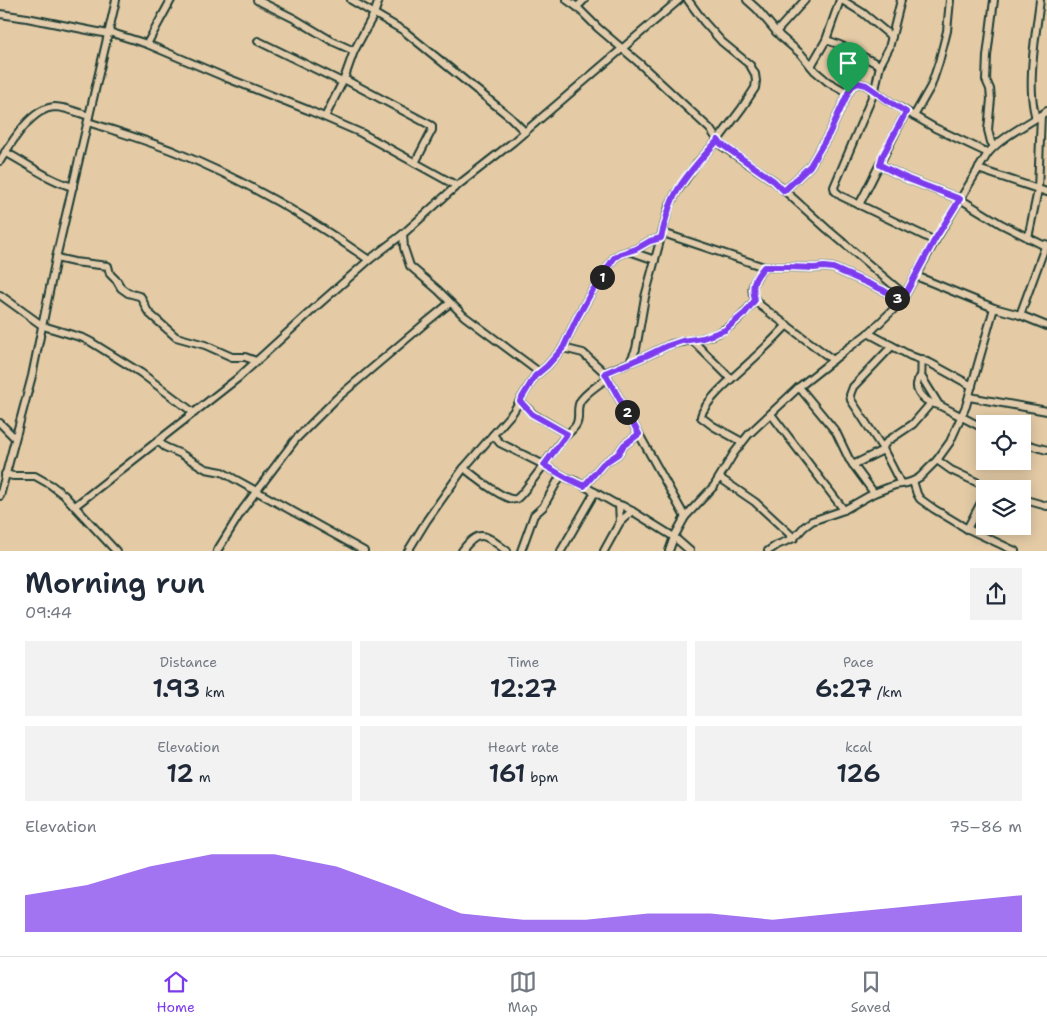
<!DOCTYPE html>
<html lang="en">
<head>
<meta charset="utf-8">
<style>
	:root { --surface:#fff; --page:#f2f2f3; --text:#1f2937; --muted:#747a83; --line:#e0e1e3; --accent:#7c3aed }
	body { margin:0; font-family:"Shantell Sans",sans-serif; background:var(--page); color:var(--text); height:100vh; display:flex; flex-direction:column; font-size:19px; white-space:nowrap }
	* { box-sizing:border-box; margin:0 }
	p { font-size:16px; color:var(--muted) }
	.icon { flex:none; width:28px; height:28px; fill:none; stroke:currentColor; stroke-width:2; stroke-linecap:round; stroke-linejoin:round }
	.map { position:relative; height:551px; overflow:hidden }
	.details { display:flex; flex-direction:column; background:var(--surface); flex:1 }
	.details>* { flex:none }
	.fabs { position:absolute; left:976px; top:415px; display:grid; gap:10px }
	.fabs a { display:grid; place-items:center; width:55px; height:55px; border-radius:0px; background:var(--surface); box-shadow:0 2px 12px #0003; font-size:25px }
	.pin { position:absolute; display:grid; place-items:center; width:42px; height:42px; color:#fff; margin:-51px -21px; border-radius:50% 50% 50% 0; rotate:-45deg; box-shadow:0 0 5px #0007 }
	.pin .icon { rotate:45deg }
	.km { position:absolute; width:25px; height:25px; margin:-12px; border-radius:50%; background:#222; color:#fff; font-size:14px; line-height:25px; text-align:center }
	.round { display:grid; place-items:center; flex:none; width:52px; height:52px; border-radius:0px; background:var(--page) }
	.overview { display:flex; align-items:center; justify-content:space-between; height:85px; padding:0 25px }
	h1 { font-size:28px; font-weight:600; line-height:38px }
	.figures { display:grid; grid-template-columns:repeat(3,1fr); gap:8px; height:85px; padding:5px 25px }
	.figures div { display:grid; align-content:center; border-radius:0px; background:var(--page); text-align:center }
	.figures b { font-size:25px; font-weight:600 }
	.figures small { font-size:14px; font-weight:400 }
	.figures p { font-size:14px }
	.chart { height:140px; padding:10px 25px }
	.chart p { display:flex; justify-content:space-between }
	.chart svg { width:100%; height:90px; margin-top:5px; fill:var(--accent); opacity:.7 }
	.tabs { display:flex; justify-content:space-around; align-items:center; height:70px; border-top:1px solid var(--line); background:var(--surface); font-size:14px; color:var(--muted) }
	.tabs a { display:grid; justify-items:center; gap:2px }
	.tabs .active { color:var(--accent) }
	.map>svg:first-child { display:block }
	.lines { fill:none; stroke-linecap:round; stroke-linejoin:round }
	.minor-casing { stroke:#1f3d34; stroke-width:10 }
	.minor { stroke:#e3ccac; stroke-width:6 }
	.route-casing { stroke:#fff; stroke-width:10 }
	.route { stroke:#7c3aed; stroke-width:6 }
</style>
</head>
<body>
<div class="map">
<svg width="1047" height="551" viewBox="0 0 1047 551">
	<rect width="100%" height="100%" fill="#e4cba6"/>
	<filter id="ink" filterUnits="userSpaceOnUse"><feTurbulence type="fractalNoise" baseFrequency=".02" numOctaves="2"/><feDisplacementMap in="SourceGraphic" scale="10" xChannelSelector="R" yChannelSelector="G"/><feConvolveMatrix kernelMatrix="1 2 1 2 8 2 1 2 1" color-interpolation-filters="sRGB"/></filter>
	<g filter="url(#ink)">
		<g class="lines">
			<defs>
				<g id="minor">
					<polyline points="257,0 295,19 332,41 354,51"/>
					<polyline points="351,0 404,31 510,117 525,132"/>
					<polyline points="567,0 577,7 598,28 638,62 710,129 721,145 774,181 827,229 905,295"/>
					<polyline points="747,0 757,9 780,36 801,54 815,71 828,82 848,93"/>
					<polyline points="842,0 863,13 892,37"/>
					<polyline points="901,0 889,48 880,65 875,90 834,187 835,191 841,196 935,241"/>
					<polyline points="994,0 987,56 986,80 990,89 991,99 988,130 991,142 994,146"/>
					<polyline points="577,7 584,0"/>
					<polyline points="0,14 27,18 108,34"/>
					<polyline points="109,32 147,44 227,78 308,110 361,133 457,186"/>
					<polyline points="776,32 805,0"/>
					<path d="M 826,40 C 845,45 862,57 880,65"/>
					<polyline points="258,41 342,82"/>
					<polyline points="147,44 171,0"/>
					<polyline points="811,66 826,40 840,0"/>
					<polyline points="344,79 432,126 432,130 415,163"/>
					<polyline points="914,116 931,86 939,62 947,31 950,0"/>
					<polyline points="325,117 344,79 354,51 374,14 379,0"/>
					<path d="M 1036,118 C 1026,87 1036,33 1040,0"/>
					<path d="M 88,122 C 118,132 149,141 178,153 C 246,181 310,218 369,260"/>
					<path d="M 5,152 C 28,164 48,180 73,187"/>
					<path d="M 0,161 C 11,143 31,108 55,107 C 65,107 79,113 89,116"/>
					<polyline points="880,165 908,179 960,199 1001,224 1047,247"/>
					<polyline points="978,169 1047,192"/>
					<polyline points="784,191 810,166 829,134 848,93 852,86 858,83 866,85 890,102 935,128 988,153"/>
					<path d="M 859,205 C 875,174 890,143 906,112"/>
					<polyline points="663,233 764,267 788,267 814,268 824,267 833,268 883,290 901,301"/>
					<polyline points="403,234 404,248 410,266 438,290 464,316 539,372"/>
					<polyline points="1028,238 1038,190 1041,115"/>
					<polyline points="629,251 655,260"/>
					<polyline points="56,258 74,262 108,266 110,274 117,281 121,288 128,293 139,296 141,297 147,310 150,314 176,337 205,345 232,357 245,357 256,361"/>
					<path d="M 764,267 C 753,281 746,292 761,306 L 833,360"/>
					<polyline points="916,276 994,308 1020,315 1047,326"/>
					<polyline points="0,295 43,326 83,338 91,342 141,373 194,413"/>
					<polyline points="1020,315 1046,244"/>
					<polyline points="868,333 911,356 930,363 972,386"/>
					<polyline points="692,340 731,379"/>
					<polyline points="892,346 853,387 850,395 851,400 883,449 901,484"/>
					<polyline points="563,348 583,353 605,373"/>
					<path d="M 922,359 C 921,364 922,372 921,376 C 920,378 919,378 918,380 C 913,394 927,403 939,405 L 985,429"/>
					<polyline points="630,362 636,349 645,297 669,207 676,193 697,163 718,140 742,108 755,88 756,81 755,74 750,65 722,42 704,22 688,0"/>
					<polyline points="921,376 939,405"/>
					<polyline points="799,387 836,432 849,459 874,493"/>
					<polyline points="969,397 1047,411"/>
					<polyline points="520,401 533,414 567,434"/>
					<polyline points="771,414 844,510"/>
					<polyline points="0,423 15,438"/>
					<polyline points="493,435 500,443 544,465 567,478 577,482 614,503 623,506 632,511 674,537 690,551"/>
					<polyline points="158,441 165,447 181,454 206,469 222,472 364,551"/>
					<path d="M 742,442 L 713,426 L 701,417 C 703,401 741,371 753,359 C 765,348 776,337 787,325"/>
					<polyline points="1022,443 1047,450"/>
					<polyline points="937,460 951,470 991,489"/>
					<polyline points="853,465 881,451 883,449 884,445 889,440 913,424 931,403"/>
					<path d="M 464,468 C 473,475 505,502 516,499 C 520,497 528,486 531,482 C 542,468 552,453 563,439 C 567,434 573,430 576,425 C 581,417 575,408 581,400 C 588,391 599,384 608,378"/>
					<polyline points="5,474 13,476 35,476 51,485 64,495 116,551"/>
					<polyline points="720,478 755,502 794,538"/>
					<polyline points="913,481 917,494 920,499 934,509 964,527 1015,551"/>
					<polyline points="584,486 603,464 618,454 624,445 639,434"/>
					<polyline points="0,496 32,376 56,258 116,0"/>
					<polyline points="1022,499 1047,506"/>
					<polyline points="619,505 620,522"/>
					<polyline points="75,506 238,378 319,304 369,260 403,234 453,189 513,142 679,0"/>
					<path d="M 685,517 L 605,373 C 619,366 634,361 648,355 C 655,352 662,348 669,345 C 680,341 692,341 703,338 C 727,332 740,320 755,300"/>
					<polyline points="967,529 985,495"/>
					<polyline points="217,551 243,509 295,440 337,398 423,325 450,303"/>
					<polyline points="408,551 427,520 463,469 513,412 535,376 547,366 563,348 576,320 591,293 614,258 620,254 636,249 650,241 661,238"/>
					<path d="M 462,551 C 480,526 487,537 507,551"/>
					<polyline points="521,551 534,515 543,507 561,475"/>
					<polyline points="561,551 595,492"/>
					<polyline points="604,551 620,522 632,511"/>
					<path d="M 669,551 L 674,537 L 685,517 L 714,486 L 734,453 L 749,434 L 799,387 L 847,349 L 870,332 L 898,305 L 905,295 L 935,241 L 988,153 C 1004,135 1027,125 1047,111"/>
					<polyline points="768,551 777,545 794,538 804,527 812,521 844,510 874,493 895,485 907,483 913,481 920,477 937,460 950,442 966,406 994,308"/>
				</g>
			</defs>
			<use href="#minor" class="minor-casing"/>
			<use href="#minor" class="minor"/>
		</g>
	</g>
	<g class="lines" filter="url(#ink)">
		<defs>
			<path id="route" d="M 858,83 L 866,85 L 890,102 L 906,112 L 882,157 L 880,165 L 908,179 L 960,199 L 934,241 L 905,295 L 901,301 L 883,290 L 833,268 L 824,267 L 814,268 L 788,267 L 764,267 C 754,279 751,284 755,300 L 745,313 L 725,330 L 703,338 L 682,341 L 667,346 L 648,355 L 605,373 L 639,434 L 624,445 L 618,454 L 603,464 L 584,486 L 567,478 L 544,465 L 567,434 L 532,414 L 520,401 L 535,376 L 547,366 L 563,348 L 576,320 L 591,293 L 614,258 L 620,254 L 636,249 L 650,241 L 661,238 C 665,223 668,206 676,193 C 686,174 704,156 718,140 L 721,144 L 774,181 L 784,191 L 810,166 L 829,134 L 848,93 L 852,86 Z"/>
		</defs>
		<use href="#route" class="route-casing"/>
		<use href="#route" class="route"/>
	</g>
</svg>
<div class="fabs">
<a><svg class="icon" aria-label="locate" viewBox="0 0 24 24"><circle cx="12" cy="12" r="6"/><path d="M12 2v4M12 18v4M2 12h4M18 12h4"/></svg></a>
<a><svg class="icon" aria-label="layers" viewBox="0 0 24 24"><path d="M12 4l9 5-9 5-9-5zM3 14l9 5 9-5"/></svg></a>
</div>
<div class="pin" style="left:848px;top:93px;background:#1e9e55"><svg class="icon" aria-label="arrive" viewBox="0 0 24 24"><path d="M6 21V4h12l-3 4 3 4H6"/></svg></div>
<b class="km" style="left:602px;top:277px">1</b>
<b class="km" style="left:627px;top:412px">2</b>
<b class="km" style="left:897px;top:298px">3</b>
</div>
<section class="details">
<div class="overview"><div><h1>Morning run</h1><p>09:44</p></div><a class="round"><svg class="icon" aria-label="share" viewBox="0 0 24 24"><path d="M12 15V3M7 8l5-5 5 5M5 13v7h14v-7"/></svg></a></div>
<div class="figures">
<div><p>Distance</p><b>1.93<small> km</small></b></div>
<div><p>Time</p><b>12:27</b></div>
<div><p>Pace</p><b>6:27<small> /km</small></b></div>
</div>
<div class="figures">
<div><p>Elevation</p><b>12<small> m</small></b></div>
<div><p>Heart rate</p><b>161<small> bpm</small></b></div>
<div><p>kcal</p><b>126</b></div>
</div>
<div class="chart"><p><span>Elevation</span>75–86 m</p>
<svg viewBox="0 0 160 44" preserveAspectRatio="none"><path d="M0 44V26L10 21L20 12L30 6L40 6L50 12L60 23L70 35L80 38L90 38L100 35L110 35L120 38L130 35L140 32L150 29L160 26V44z"/></svg>
</div>
</section>
<nav class="tabs">
<a class="active"><svg class="icon" aria-label="home" viewBox="0 0 24 24"><path d="M3 11l9-7 9 7M6 9v11h12V9"/></svg>Home</a>
<a><svg class="icon" aria-label="map" viewBox="0 0 24 24"><path d="M3 6l6-2 6 2 6-2v14l-6 2-6-2-6 2zM9 4v14M15 6v14"/></svg>Map</a>
<a><svg class="icon" aria-label="saved" viewBox="0 0 24 24"><path d="M7 4h10v16l-5-4-5 4z"/></svg>Saved</a>
</nav>
</body>
</html>
